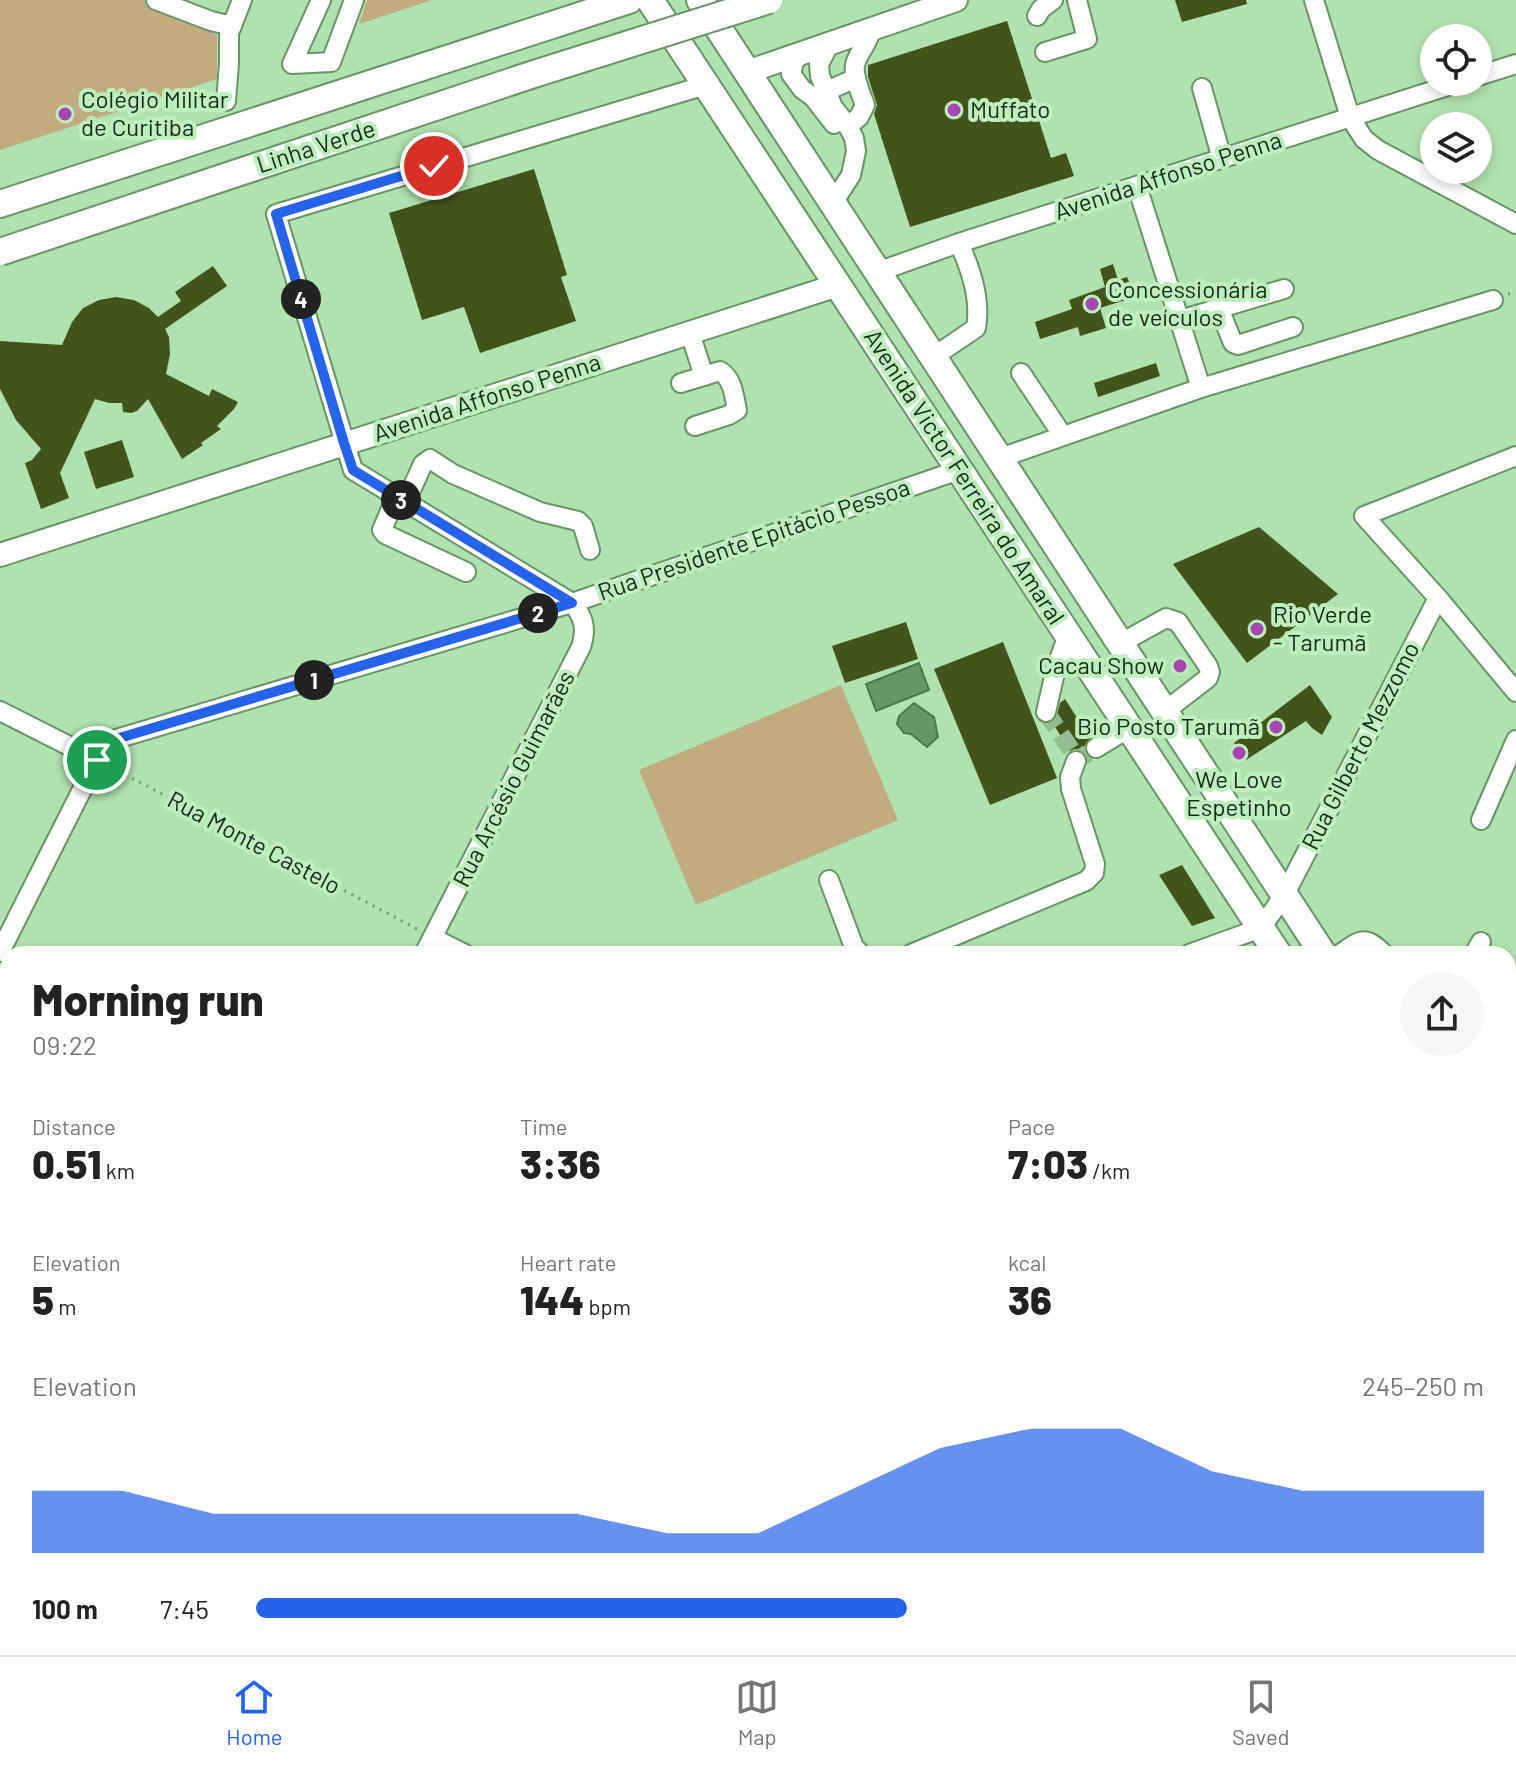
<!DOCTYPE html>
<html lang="en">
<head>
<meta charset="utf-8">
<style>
	:root { --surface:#fff; --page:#f6f6f6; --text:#222; --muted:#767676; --line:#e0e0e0; --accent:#2563eb }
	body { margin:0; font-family:Barlow,sans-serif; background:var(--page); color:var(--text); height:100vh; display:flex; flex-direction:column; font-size:30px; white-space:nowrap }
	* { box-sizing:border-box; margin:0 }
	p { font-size:26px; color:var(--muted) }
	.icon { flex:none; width:44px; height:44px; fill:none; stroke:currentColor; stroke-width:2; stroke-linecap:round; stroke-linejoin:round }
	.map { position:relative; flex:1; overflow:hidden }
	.sheet { position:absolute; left:0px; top:946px; width:1516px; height:710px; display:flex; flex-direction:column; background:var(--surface); border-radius:24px 24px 0 0; box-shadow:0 4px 12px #0003 }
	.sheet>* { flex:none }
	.controls { position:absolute; left:1420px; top:24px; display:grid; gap:16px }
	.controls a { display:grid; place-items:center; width:72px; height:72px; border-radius:50%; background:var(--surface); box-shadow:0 4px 12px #0003; font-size:40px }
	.pin { position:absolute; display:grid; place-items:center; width:68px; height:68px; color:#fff; margin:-34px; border:4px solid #fff; border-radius:50%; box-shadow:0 2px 8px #0007 }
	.km { position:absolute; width:40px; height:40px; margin:-20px; border-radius:50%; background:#222; color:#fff; font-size:22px; line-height:40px; text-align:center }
	.round { display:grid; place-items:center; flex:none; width:84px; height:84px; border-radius:42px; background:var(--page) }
	.head { display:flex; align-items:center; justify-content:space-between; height:136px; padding:0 32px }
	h1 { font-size:44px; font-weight:800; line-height:60px }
	.stats { display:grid; grid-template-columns:repeat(3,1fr); gap:12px; height:136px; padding:8px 32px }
	.stats div { display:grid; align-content:center }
	.stats b { font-size:40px; font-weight:800 }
	.stats small { font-size:22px; font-weight:400 }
	.stats p { font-size:22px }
	.chart { height:224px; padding:16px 32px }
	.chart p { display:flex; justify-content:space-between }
	.chart svg { width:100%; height:144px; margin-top:8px; fill:var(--accent); opacity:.7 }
	ul { padding:0 32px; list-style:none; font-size:26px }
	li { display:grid; grid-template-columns:128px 96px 1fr; align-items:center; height:60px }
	li i { height:20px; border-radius:10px; background:var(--accent) }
	.tab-bar { display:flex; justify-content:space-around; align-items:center; height:112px; border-top:2px solid var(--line); background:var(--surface); font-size:22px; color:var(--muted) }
	.tab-bar a { display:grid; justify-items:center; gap:4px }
	.tab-bar .active { color:var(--accent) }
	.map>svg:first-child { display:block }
	.green { fill:#c1ab81 }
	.water { fill:#669665; stroke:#4e754e; stroke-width:2 }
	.building { fill:#43531c }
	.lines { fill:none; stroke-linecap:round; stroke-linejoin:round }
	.minor-tunnel { stroke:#92bc91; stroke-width:18; stroke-dasharray:18 9; stroke-linecap:butt }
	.minor-casing { stroke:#689467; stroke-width:22 }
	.major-casing { stroke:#689467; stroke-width:26 }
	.highway-casing { stroke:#689467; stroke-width:30 }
	.path { stroke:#739772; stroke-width:3; stroke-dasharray:2 6; stroke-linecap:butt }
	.minor { stroke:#fff; stroke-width:18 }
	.major { stroke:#fff; stroke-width:22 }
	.highway { stroke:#fff; stroke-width:26 }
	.highway-bridge-casing { stroke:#689467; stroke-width:30; stroke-linecap:butt }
	.highway-bridge { stroke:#fff; stroke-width:26 }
	.route-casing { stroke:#fff; stroke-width:16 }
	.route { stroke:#2563eb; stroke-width:10 }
	.poi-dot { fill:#a647af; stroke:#beeebd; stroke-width:3 }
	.labels { text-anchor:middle; stroke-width:8; stroke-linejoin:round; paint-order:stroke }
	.poi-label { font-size:24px; fill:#172917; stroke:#beeebd; text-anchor:start }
	.street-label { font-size:24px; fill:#172917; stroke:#beeebd }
</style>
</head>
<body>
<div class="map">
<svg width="1516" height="1655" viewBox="0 0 1516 1655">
	<rect width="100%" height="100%" fill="#b1e1b0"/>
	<g class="green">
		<polygon points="0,0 146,0 217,35 217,79 0,150"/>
		<polygon points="367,0 432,0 359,24"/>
		<polygon points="841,685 898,820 696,905 639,770"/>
	</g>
	<g class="water">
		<polygon points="919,663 929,690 876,711 866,684"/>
		<polygon points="914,703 934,717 938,737 927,747 911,734 904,733 897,724 899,716"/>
	</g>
	<g class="building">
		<polygon points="1175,0 1246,0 1247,4 1182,22"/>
		<polygon points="1007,21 1051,158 1066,153 1074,176 910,227 874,114 877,105 868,77 868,65"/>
		<polygon points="534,169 567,275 561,277 576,321 480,353 464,307 422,320 389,213"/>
		<polygon points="1113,264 1118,280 1127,277 1135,297 1100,308 1106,328 1080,336 1078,327 1040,339 1035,322 1072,309 1069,300 1105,287 1100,269"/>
		<polygon points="213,266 227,286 165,329 169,337 170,354 166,374 209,396 212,389 238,402 234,409 217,426 221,429 201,443 203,445 182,459 148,399 137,411 131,413 123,412 122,403 109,403 95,399 60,473 69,498 41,509 25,463 32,460 41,449 16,420 0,389 0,341 62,345 72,322 83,308 99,300 116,297 134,300 149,308 158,317 181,301 175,292"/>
		<polygon points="1156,363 1160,376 1098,397 1094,383"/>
		<polygon points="122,440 134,477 96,489 84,452"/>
		<polygon points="1259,527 1338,594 1247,663 1173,564"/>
		<polygon points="906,622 918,659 845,683 832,646"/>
		<polygon points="1003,642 1057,778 990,805 934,669"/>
		<polygon points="1310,685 1332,717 1322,735 1312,728 1306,721 1246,760 1234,743"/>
		<polygon points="1065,699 1090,738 1084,747 1086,755 1092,759 1088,762 1086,754 1081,750 1075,749 1070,751 1052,722 1057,715 1060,703"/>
		<polygon points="1182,865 1215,918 1192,926 1159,875"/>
	</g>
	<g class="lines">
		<polyline class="minor-tunnel" points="1046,712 1074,754 1076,761 1096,748"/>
		<defs>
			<g id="minor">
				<polyline points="156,0 211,21 232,26"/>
				<polyline points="321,0 292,64 331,62 354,0"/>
				<polyline points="1314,0 1350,117 1364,139 1378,150 1516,224"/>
				<polyline points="1037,16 1041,9 1053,0"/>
				<polyline points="830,43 819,64 820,76 833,107 848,126 854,138 856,151 851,175 833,203"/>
				<polyline points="1045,52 1087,39 1077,0"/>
				<polyline points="801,53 794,62 791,74 802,89 813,97"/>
				<polyline points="1478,76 1516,64"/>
				<polyline points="1202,88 1222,159"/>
				<polyline points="226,101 229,64 229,33 242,0"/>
				<polyline points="834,124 813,97 856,78"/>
				<path d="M 848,126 L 859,117 L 865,105 C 861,94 853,77 855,65 C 857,53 869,44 871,29"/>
				<polyline points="1137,186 1201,388"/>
				<polyline points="877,272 959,243 1460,82"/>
				<polyline points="1219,308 1233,343 1238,345 1293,327"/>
				<polyline points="1180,320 1284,289"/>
				<path d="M 933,357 L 976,328 C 981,299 971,270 959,243"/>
				<polyline points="1021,373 1063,436"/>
				<polyline points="681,383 704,376 690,333"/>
				<path d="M 695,426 L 729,415 L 737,410 C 734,396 733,379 720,371 L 704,376"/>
				<polyline points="1516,456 1364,516 1438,598 1516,692"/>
				<polyline points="1000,458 1201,388 1493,300"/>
				<polyline points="396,497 382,530 385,534 466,572"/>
				<polyline points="405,503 423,464 430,459 453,474 540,512 578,521 583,526 590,550"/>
				<polyline points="1121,643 1166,618 1178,622 1208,666 1210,672 1208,678 1165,711"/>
				<polyline points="0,711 97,760"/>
				<polyline points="1046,712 1056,668 1068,635"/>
				<polyline points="1096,748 1129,728"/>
				<polyline points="1481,820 1516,740"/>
				<polyline points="829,880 854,947 861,954"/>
				<polyline points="433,938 465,954"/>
				<polyline points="0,952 97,760 116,739 572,603 959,470"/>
				<path d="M 424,954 L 581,647 C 587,629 584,617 572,603 L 353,470 L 276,214 L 706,85"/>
				<polyline points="911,954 1086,881 1094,873 1095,864 1071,789 1070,777 1076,761"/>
				<polyline points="1189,954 1261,928 1285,894 1438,598"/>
				<path d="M 1340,954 C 1360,940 1365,934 1384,954"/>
				<polyline points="1474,954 1481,942"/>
				<polyline points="1508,1060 1516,1064"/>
				<polyline points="0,1139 8,1143"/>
				<polyline points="1508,1196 1516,1180"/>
				<polyline points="1508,1486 1516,1490"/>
				<polyline points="0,1639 8,1643"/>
				<polyline points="17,1648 31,1655"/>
				<polyline points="994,1648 1007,1655"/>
				<polyline points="67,1655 70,1648"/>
				<polyline points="487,1655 491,1648"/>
				<polyline points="908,1655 912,1648"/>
				<polyline points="1274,1655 1278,1648"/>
			</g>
			<g id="major">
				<polyline points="747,72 956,0"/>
				<polyline points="0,555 838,285"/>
			</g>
			<g id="highway">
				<polyline points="650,0 1278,954"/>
				<polyline points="700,0 1323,954"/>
				<polyline points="0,204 629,0"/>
				<polyline points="1508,1237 1516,1249"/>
				<polyline points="1508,1304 1516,1316"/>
			</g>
		</defs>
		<use href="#minor" class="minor-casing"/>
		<use href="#major" class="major-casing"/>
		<use href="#highway" class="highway-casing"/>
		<g class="path">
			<polyline points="1508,294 1516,292"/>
			<polyline points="111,767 419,930"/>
		</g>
		<use href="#minor" class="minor"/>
		<use href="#major" class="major"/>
		<use href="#highway" class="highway"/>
		<defs>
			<polyline id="highway-bridge" points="0,252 534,74 769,0"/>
		</defs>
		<use href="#highway-bridge" class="highway-bridge-casing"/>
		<use href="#highway-bridge" class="highway-bridge"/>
	</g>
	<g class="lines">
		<defs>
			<polyline id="route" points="97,760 116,739 572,603 353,470 344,443 276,214 434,166"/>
		</defs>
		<use href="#route" class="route-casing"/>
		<use href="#route" class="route"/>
	</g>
	<g class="poi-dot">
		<circle cx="954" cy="110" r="8"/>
		<circle cx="65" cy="114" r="8"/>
		<circle cx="1092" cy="304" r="8"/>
		<circle cx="1257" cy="629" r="8"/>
		<circle cx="1180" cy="666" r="8"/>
		<circle cx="1276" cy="727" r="8"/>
		<circle cx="1239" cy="753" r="8"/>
	</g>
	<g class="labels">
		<g class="poi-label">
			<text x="81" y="108">Colégio Militar<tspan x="81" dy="28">de Curitiba</tspan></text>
			<text x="970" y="118">Muffato</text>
			<text x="1108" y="298">Concessionária<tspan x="1108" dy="28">de veículos</tspan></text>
			<text x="1273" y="623">Rio Verde<tspan x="1273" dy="28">- Tarumã</tspan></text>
			<text x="1164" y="674" text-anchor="end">Cacau Show</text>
			<text x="1260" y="735" text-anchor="end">Bio Posto Tarumã</text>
			<text x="1239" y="788" text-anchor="middle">We Love<tspan x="1239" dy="28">Espetinho</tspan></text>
		</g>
		<g class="street-label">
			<text transform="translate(316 147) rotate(-18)" y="8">Linha Verde</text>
			<text transform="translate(1168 176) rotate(-18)" y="8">Avenida Affonso Penna</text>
			<text transform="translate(487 398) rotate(-18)" y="8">Avenida Affonso Penna</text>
			<text transform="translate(964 477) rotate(57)" y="8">Avenida Victor Ferreira do Amaral</text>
			<text transform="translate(754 540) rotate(-19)" y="8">Rua Presidente Epitácio Pessoa</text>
			<text transform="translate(1361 746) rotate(-63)" y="8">Rua Gilberto Mezzomo</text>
			<text transform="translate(514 779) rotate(-63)" y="8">Rua Arcésio Guimarães</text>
			<text transform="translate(254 843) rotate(28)" y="8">Rua Monte Castelo</text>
		</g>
	</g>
</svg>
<div class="controls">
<a><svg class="icon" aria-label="locate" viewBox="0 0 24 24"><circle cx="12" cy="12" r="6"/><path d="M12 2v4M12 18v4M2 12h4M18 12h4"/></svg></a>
<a><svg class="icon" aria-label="layers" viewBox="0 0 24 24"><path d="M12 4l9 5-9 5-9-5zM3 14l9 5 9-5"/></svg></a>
</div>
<div class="pin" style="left:97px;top:760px;background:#1e9e55"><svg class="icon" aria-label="arrive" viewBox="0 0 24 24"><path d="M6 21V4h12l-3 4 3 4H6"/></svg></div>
<div class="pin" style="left:434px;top:166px;background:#d93025"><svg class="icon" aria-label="check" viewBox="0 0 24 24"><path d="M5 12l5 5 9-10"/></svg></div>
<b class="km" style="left:314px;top:680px">1</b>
<b class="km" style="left:538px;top:613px">2</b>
<b class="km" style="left:401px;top:500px">3</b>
<b class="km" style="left:301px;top:299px">4</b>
<section class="sheet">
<div class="head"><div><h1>Morning run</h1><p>09:22</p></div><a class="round"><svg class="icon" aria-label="share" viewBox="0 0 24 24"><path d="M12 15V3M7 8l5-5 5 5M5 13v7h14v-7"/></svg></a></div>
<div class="stats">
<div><p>Distance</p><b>0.51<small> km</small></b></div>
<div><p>Time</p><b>3:36</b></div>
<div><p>Pace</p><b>7:03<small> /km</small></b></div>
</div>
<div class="stats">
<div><p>Elevation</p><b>5<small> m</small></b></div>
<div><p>Heart rate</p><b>144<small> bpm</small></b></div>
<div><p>kcal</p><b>36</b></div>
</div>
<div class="chart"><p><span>Elevation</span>245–250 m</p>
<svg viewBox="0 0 160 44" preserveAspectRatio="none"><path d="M0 44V25L10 25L20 32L30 32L40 32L50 32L60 32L70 38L80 38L90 25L100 12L110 6L120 6L130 19L140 25L150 25L160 25V44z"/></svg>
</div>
<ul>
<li><b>100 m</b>7:45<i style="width:53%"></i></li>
</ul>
</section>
</div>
<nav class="tab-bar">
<a class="active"><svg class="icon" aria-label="home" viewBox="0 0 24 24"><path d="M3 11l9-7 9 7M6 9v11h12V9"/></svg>Home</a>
<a><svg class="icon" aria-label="map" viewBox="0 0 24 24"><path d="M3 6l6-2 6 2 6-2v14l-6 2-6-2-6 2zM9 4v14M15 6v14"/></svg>Map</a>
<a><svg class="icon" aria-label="saved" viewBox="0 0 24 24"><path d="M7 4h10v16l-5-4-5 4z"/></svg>Saved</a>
</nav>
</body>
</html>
